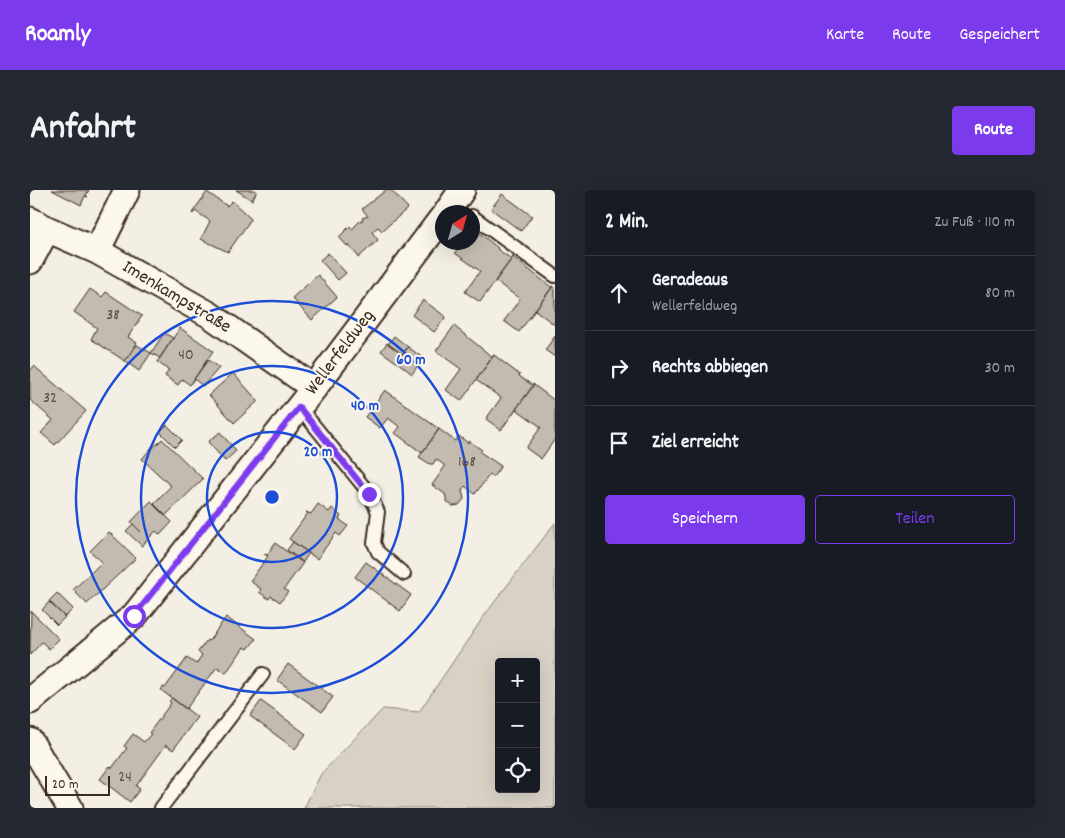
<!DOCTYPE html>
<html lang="de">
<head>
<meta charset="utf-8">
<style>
	:root { --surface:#171b24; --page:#242831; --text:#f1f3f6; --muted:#9ea1a6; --line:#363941; --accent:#7c3aed }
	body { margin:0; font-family:Dekko,sans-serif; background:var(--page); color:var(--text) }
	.controls { position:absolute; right:15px; bottom:15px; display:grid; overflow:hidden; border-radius:5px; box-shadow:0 5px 20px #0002 }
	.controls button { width:45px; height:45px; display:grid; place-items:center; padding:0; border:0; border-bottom:1px solid var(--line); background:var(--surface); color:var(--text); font:25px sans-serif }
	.compass { position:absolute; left:405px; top:15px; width:45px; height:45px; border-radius:50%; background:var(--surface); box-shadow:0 5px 20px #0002; rotate:37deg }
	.scale { position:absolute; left:15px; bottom:12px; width:65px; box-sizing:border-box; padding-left:5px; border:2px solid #3b2a1e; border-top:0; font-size:14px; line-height:18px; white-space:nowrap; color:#3b2a1e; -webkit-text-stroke:4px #fbf7ec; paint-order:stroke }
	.stop { position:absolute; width:15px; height:15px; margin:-11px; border:4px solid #7c3aed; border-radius:50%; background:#fff }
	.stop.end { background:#7c3aed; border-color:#fff; box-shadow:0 1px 5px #0008 }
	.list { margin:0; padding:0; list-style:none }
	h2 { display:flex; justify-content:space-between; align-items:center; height:65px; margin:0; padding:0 20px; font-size:21px }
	h2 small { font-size:16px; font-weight:400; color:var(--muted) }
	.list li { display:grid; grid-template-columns:32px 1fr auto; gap:15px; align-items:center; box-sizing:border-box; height:75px; padding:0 20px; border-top:1px solid var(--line) }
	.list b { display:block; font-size:19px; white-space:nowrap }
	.list p { margin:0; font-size:16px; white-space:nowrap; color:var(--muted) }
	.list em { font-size:16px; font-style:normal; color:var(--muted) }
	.actions { display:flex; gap:10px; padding:15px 20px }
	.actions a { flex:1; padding:11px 0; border:1px solid var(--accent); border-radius:5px; text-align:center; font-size:18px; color:var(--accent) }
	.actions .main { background:var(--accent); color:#fff }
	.icon { flex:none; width:28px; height:28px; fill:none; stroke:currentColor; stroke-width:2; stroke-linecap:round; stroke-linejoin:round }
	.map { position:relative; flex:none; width:525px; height:618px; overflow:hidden; border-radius:5px }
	header { display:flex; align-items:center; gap:30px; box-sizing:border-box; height:70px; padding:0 25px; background:var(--accent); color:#fff }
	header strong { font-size:24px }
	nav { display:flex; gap:28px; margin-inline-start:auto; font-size:18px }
	.intro { display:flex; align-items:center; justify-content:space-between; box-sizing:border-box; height:120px; padding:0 30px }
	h1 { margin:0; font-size:35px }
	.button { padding:12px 22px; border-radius:5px; background:var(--accent); color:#fff; font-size:18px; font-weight:700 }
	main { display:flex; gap:30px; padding:0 30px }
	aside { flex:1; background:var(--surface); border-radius:5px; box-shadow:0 5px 20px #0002 }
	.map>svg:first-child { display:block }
	.green { fill:#d8d1c6; stroke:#8a7e72; fill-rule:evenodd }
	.building { fill:#c3bbb0; stroke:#3b2a1e }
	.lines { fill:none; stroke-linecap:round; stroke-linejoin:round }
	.service-casing { stroke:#3b2a1e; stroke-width:16 }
	.minor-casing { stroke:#3b2a1e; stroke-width:29 }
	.service { stroke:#fbf7ec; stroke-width:12 }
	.minor { stroke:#fbf7ec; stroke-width:25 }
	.route { stroke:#7c3aed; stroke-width:6 }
	.ring { fill:none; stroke:#1d4ed8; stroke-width:2.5 }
	.labels { text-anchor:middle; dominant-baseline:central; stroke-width:4; stroke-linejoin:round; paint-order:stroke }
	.number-label { font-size:16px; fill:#5d4e42 }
	.street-label { font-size:19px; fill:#3b2a1e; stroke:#fbf7ec }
	.centre { fill:#1d4ed8; stroke:#fbf7ec; stroke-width:2.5 }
	.ring-label { font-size:15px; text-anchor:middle; font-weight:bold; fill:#1d4ed8; stroke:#fbf7ec; stroke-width:4; stroke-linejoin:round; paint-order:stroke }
</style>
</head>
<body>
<header>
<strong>Roamly</strong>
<nav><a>Karte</a><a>Route</a><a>Gespeichert</a></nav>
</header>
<div class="intro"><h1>Anfahrt</h1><a class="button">Route</a></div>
<main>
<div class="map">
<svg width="525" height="618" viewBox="0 0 525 618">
	<rect width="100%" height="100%" fill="#f3efe4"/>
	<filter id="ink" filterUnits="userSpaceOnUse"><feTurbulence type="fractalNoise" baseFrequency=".02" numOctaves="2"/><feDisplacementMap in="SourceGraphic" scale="10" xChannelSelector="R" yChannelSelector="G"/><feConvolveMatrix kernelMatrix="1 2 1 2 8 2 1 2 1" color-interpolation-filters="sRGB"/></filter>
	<g filter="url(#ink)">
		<path class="green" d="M525,333V618H274L291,584L353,519L389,522L454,426ZM469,472H506V599H469Z"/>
		<path class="building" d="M22,0H59L56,5L58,7L55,6L51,15Z
			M206,0H224L227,1L222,10Z
			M356,0H361L378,18L352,41L348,37L342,42L348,50L328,68V66L318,55L317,56L309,47L320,36L322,39L330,31L333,30L332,28L338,26L332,19Z
			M177,2L197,16L202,11L221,29L198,62L171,49L180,31L165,21L163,24L162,23Z
			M472,4L502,26L491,41L461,19Z
			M443,38L468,58L467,59L480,68L483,67L450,112L435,102L450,81L425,63L432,52H442Z
			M298,63L316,83L308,90L290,70Z
			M483,67L521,97L523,96L489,142L474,131L490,109L465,91Z
			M288,85L307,107L282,130L262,108Z
			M523,96L525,99V135L505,120Z
			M60,99L72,107L76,102L112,126L98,147L107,153L95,171L61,149L67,138L44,122Z
			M393,110L416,127L404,142L382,125Z
			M424,136L461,166L464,165L431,211L416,200L431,179L406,161Z
			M150,138L183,161L160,195L152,189L148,195L135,186L139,180L127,172Z
			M134,143L143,148L130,168L121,163Z
			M364,146L378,157L372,164L358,154Z
			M525,146V167L515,160Z
			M357,153L372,164L366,172L351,161Z
			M107,155L121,163L109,181L95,171Z
			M378,157L393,168L382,184L367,172Z
			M464,165L490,185L489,186L502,195L504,194L471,240L456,229L471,208L446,190Z
			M178,170L189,178L173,196L164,189Z
			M4,176L56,221L25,255L11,243L23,230L0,210V181Z
			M203,183L228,211L204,233L179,205Z
			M504,195L525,211V249L511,269L496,258L511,237L486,219Z
			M355,200L409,239L392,263L365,243L370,237L358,228L350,238L335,227Z
			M137,235L152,250L145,257L130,242Z
			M409,239L425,251L429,246L438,253L439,251L452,260L450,262L471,276L463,287L460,284L445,304L435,296L432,300L434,309L429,315L423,316L417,312L415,304L402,295L414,278V275L406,269L403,274H400L389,267Z
			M190,242L206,261L195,271L178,252Z
			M132,249L173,289L135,326L123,314L141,296L112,269L122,257L123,258Z
			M121,311L142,332L130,345L126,341L118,349L101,332Z
			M288,314L299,322L302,318L311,326L309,329L318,336L310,346L306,343L287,369L259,349L278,323L276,322L281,324Z
			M103,334L118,349L112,356L96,341Z
			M79,342L106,368L57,414L43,400L72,372L60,361Z
			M263,352L279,363L273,372L257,360Z
			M245,353L273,373L254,399L258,402L250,412L241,406L239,409L229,402L231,399L220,391L238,366L234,364L237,365Z
			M336,372L381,405L370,421L325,387Z
			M27,403L43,419L35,427L19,411Z
			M19,412L35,427L27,435L12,420Z
			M1,421L29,449L19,459L12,452L0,465Z
			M196,427L226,449L218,459L214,457L196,483L187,477L156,519L131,500L133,497L135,498L157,468L166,474L172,465L168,462L177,450L179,451Z
			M258,474L303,507L292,522L247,490Z
			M142,508L167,527L143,560L136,555L106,596L110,599L100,612L70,589L80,576L82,578L97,558L94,556L103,544L114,552L121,544L119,543L141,513L139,511Z
			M231,511L276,544L265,559L220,526Z"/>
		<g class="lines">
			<g class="service-casing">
				<path id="service" d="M442,26L525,86
					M269,217L339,303L348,322L344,353L348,362L374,384
					M131,618L233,484"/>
			</g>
			<g class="minor-casing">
				<path id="minor" d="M417,22L432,0
					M0,30L17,39L67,61L180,125L284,198
					M67,61L97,0
					M0,71L17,39
					M0,511L104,426L284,198L412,28
					M0,551L40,618"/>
			</g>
			<use href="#service" class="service"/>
			<use href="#minor" class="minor"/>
		</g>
	</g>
	<g class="lines" filter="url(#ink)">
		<path class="route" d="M104,426L269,217L339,304"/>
	</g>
	<g class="ring">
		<circle cx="242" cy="307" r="65"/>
		<circle cx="242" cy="307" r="131"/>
		<circle cx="242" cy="307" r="196"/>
	</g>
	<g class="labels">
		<g class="number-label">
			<text x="83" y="125">38</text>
			<text x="156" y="165">40</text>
			<text x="20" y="208">32</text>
			<text x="437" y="272">168</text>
			<text x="95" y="587">24</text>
		</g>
		<g class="street-label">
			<text transform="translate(146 108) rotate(31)">Imenkampstraße</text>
			<text transform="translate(311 163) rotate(-53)">Wellerfeldweg</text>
		</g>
	</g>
	<circle cx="242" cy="307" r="8" class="centre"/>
	<g class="ring-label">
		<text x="381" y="174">60 m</text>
		<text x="335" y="220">40 m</text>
		<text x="288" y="266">20 m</text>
	</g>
</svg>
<div class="controls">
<button>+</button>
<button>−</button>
<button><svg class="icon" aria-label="locate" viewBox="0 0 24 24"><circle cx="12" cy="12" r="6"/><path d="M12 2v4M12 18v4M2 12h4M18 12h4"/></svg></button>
</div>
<svg class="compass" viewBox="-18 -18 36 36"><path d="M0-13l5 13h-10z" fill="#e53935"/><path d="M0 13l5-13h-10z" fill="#9ea1a6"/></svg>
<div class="scale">20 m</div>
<div class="stop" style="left:104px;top:426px"></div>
<div class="stop end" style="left:339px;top:304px"></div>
</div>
<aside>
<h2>2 Min.<small>Zu Fuß · 110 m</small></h2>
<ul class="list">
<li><svg class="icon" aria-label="ahead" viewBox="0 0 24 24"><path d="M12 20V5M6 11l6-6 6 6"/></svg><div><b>Geradeaus</b><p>Wellerfeldweg</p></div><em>80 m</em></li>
<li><svg class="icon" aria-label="right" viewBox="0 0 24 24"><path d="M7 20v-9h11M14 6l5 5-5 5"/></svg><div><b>Rechts abbiegen</b></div><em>30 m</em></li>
<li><svg class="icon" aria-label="arrive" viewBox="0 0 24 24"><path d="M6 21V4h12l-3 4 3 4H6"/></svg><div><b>Ziel erreicht</b></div></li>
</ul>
<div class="actions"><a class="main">Speichern</a><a>Teilen</a></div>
</aside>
</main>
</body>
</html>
